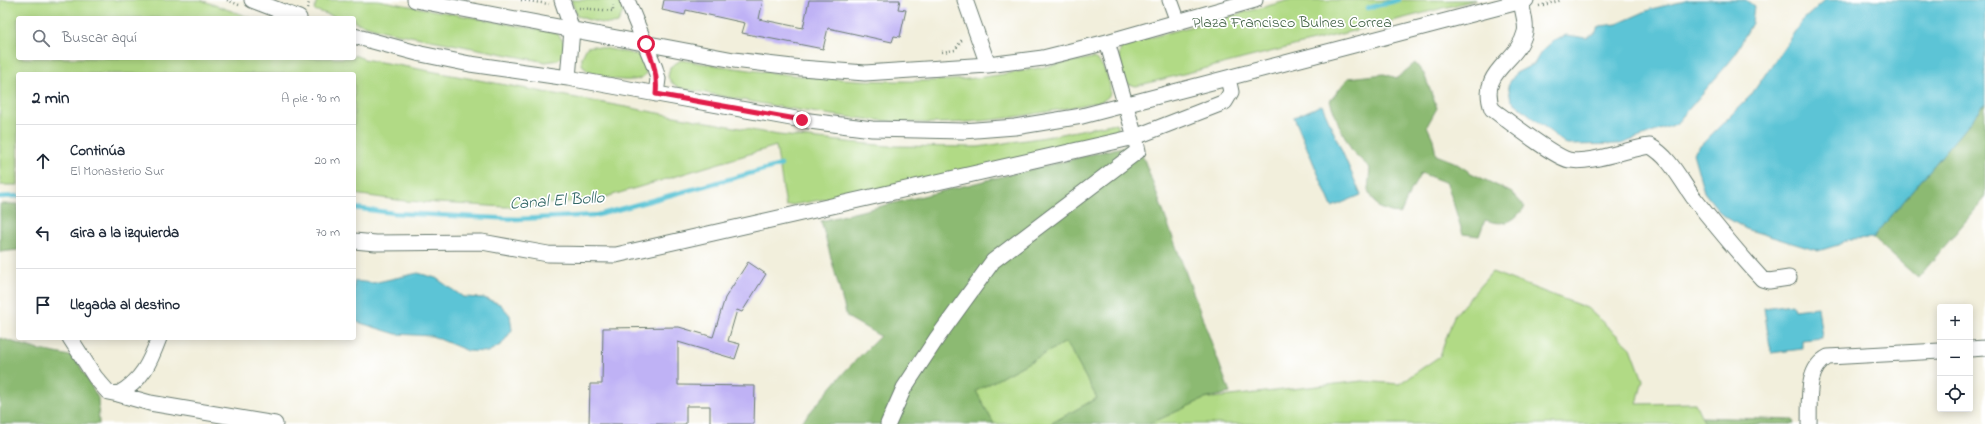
<!DOCTYPE html>
<html lang="es">
<head>
<meta charset="utf-8">
<style>
	:root { --surface:#fff; --page:#f2f2f3; --text:#1f2937; --muted:#747a83; --line:#e0e1e3 }
	body { margin:0; font-family:"Indie Flower",sans-serif; background:var(--page); color:var(--text) }
	.controls { position:absolute; right:12px; bottom:12px; display:grid; overflow:hidden; border-radius:4px; box-shadow:0 2px 10px #0003 }
	.controls button { width:36px; height:36px; display:grid; place-items:center; padding:0; border:0; border-bottom:1px solid var(--line); background:var(--surface); color:var(--text); font:20px sans-serif }
	.stop { position:absolute; width:12px; height:12px; margin:-9px; border:3px solid #e11d48; border-radius:50%; background:#fff }
	.stop.end { background:#e11d48; border-color:#fff; box-shadow:0 1px 4px #0008 }
	.list { margin:0; padding:0; list-style:none }
	h2 { display:flex; justify-content:space-between; align-items:center; height:52px; margin:0; padding:0 16px; font-size:17px }
	h2 small { font-size:13px; font-weight:400; color:var(--muted) }
	.list li { display:grid; grid-template-columns:26px 1fr auto; gap:12px; align-items:center; box-sizing:border-box; height:72px; padding:0 16px; border-top:1px solid var(--line) }
	.list b { display:block; font-size:15px; white-space:nowrap }
	.list p { margin:0; font-size:13px; white-space:nowrap; color:var(--muted) }
	.list em { font-size:13px; font-style:normal; color:var(--muted) }
	.icon { flex:none; width:22px; height:22px; fill:none; stroke:currentColor; stroke-width:2; stroke-linecap:round; stroke-linejoin:round }
	.map { position:relative; flex:none; width:1985px; height:424px; overflow:hidden }
	.search { position:absolute; background:var(--surface); box-shadow:0 2px 10px #0003; left:16px; top:16px; width:340px; height:44px; display:flex; align-items:center; gap:10px; box-sizing:border-box; padding:0 14px; border-radius:4px; color:var(--muted); font-size:15px }
	.panel { position:absolute; background:var(--surface); box-shadow:0 2px 10px #0003; left:16px; top:72px; width:340px; height:268px; border-radius:4px }
	.map>svg:first-child { display:block }
	.green { fill:#b1da85; stroke:#688c5c }
	.forest { fill:#8cba72; stroke:#567c53 }
	.water { fill:#5bc4d6; stroke:#3d8085 }
	.lines { fill:none; stroke-linecap:round; stroke-linejoin:round }
	.stream { stroke:#5bc4d6; stroke-width:4.5 }
	.building { fill:#bfb2f5 }
	.minor-casing { stroke:#697b6f; stroke-width:17 }
	.path { stroke:#697b6f; stroke-width:2.5; stroke-dasharray:1 3; stroke-linecap:butt }
	.minor { stroke:#fff; stroke-width:15 }
	.route { stroke:#e11d48; stroke-width:5 }
	.labels { text-anchor:middle; dominant-baseline:central; stroke-width:3.5; stroke-linejoin:round; paint-order:stroke }
	.park-label { font-size:16px; fill:#446448; stroke:#fff }
	.water-label { font-size:17px; font-style:italic; fill:#316665; stroke:#fff }
</style>
</head>
<body>
<div class="map">
<svg width="1985" height="424" viewBox="0 0 1985 424">
	<rect width="100%" height="100%" fill="#fff"/>
	<filter id="ink" filterUnits="userSpaceOnUse"><feTurbulence type="fractalNoise" baseFrequency=".025" numOctaves="2"/><feDisplacementMap in="SourceGraphic" scale="8" xChannelSelector="R" yChannelSelector="G"/><feConvolveMatrix kernelMatrix="1 2 1 2 8 2 1 2 1" color-interpolation-filters="sRGB"/></filter>
	<filter id="wash" filterUnits="userSpaceOnUse"><feTurbulence type="fractalNoise" baseFrequency=".012" numOctaves="4" result="noise"/><feDisplacementMap in="SourceGraphic" scale="16" xChannelSelector="R" yChannelSelector="G"/><feGaussianBlur stdDeviation="0.9" result="paint"/><feColorMatrix in="noise" values="0 0 0 0 0 0 0 0 0 0 0 0 0 0 0 0 0 1.4 0 .05"/><feComposite in="paint" operator="in"/></filter>
	<g filter="url(#wash)">
		<rect width="100%" height="100%" fill="#f2efdc"/>
		<path class="green" d="M0,0H201L251,18H18V58H354V55L364,59L778,135L888,146L978,147L1046,137L1116,123L1120,134L1052,159L786,206L776,146L596,200L506,207L405,201L354,194V74H18V185H0Z
			M317,0H377L557,33L564,42L565,51L558,60L546,62L384,31L354,22V18H340L314,10Z
			M571,0H620L623,12L618,23C606,26 589,20 577,16Z
			M1290,0H1475L1136,86L1125,83L1119,55L1122,45Z
			M594,46L639,55C667,91 606,80 591,73C587,71 584,68 582,64V57L587,47Z
			M1093,58C1103,61 1111,81 1110,92C1110,96 1106,99 1102,101C1045,113 987,124 928,123C844,121 763,104 680,88L672,83L668,77L670,67L681,60C775,75 871,86 967,79C1007,75 1052,65 1093,58Z
			M1492,272L1587,308L1631,348L1643,380L1637,404L1695,403L1705,424H1149L1204,399L1362,381L1399,384L1440,356L1454,316Z
			M1066,342L1097,398L1050,424H994L976,391Z"/>
		<path class="forest" d="M1415,63L1424,74L1437,108L1427,126L1433,139L1436,155L1454,162L1471,173L1512,193L1525,207C1512,223 1505,226 1485,220L1479,236L1463,234L1447,183L1421,173L1409,194L1400,215L1379,208L1368,191L1370,168L1352,151L1339,125L1330,101L1348,78L1384,74L1397,78Z
			M1985,104V198L1918,278L1873,238Z
			M1138,143L1230,393L1204,399L1149,424H1050L1097,398L1066,342L976,391L994,424H800L846,370L880,336L847,317L821,221Z
			M0,204H18V250L0,252Z
			M0,338L36,349L75,357L98,398L99,424H0Z
			M1702,417L1793,420L1794,424H1705Z"/>
		<path class="water" d="M1689,0H1746L1754,6L1752,23L1732,59L1676,124L1621,144L1567,145L1511,100L1508,85L1516,73L1534,64L1541,52L1552,42L1566,35L1587,38L1595,33L1600,26L1617,24L1651,9Z
			M1825,0H1985V104L1873,238L1849,239L1838,245L1818,251L1746,229L1722,215L1704,192L1693,153L1751,95L1802,21Z
			M1322,105L1361,195L1332,207L1294,117Z
			M418,273L436,278L463,297L484,298L500,304L510,315L512,330L502,344L488,352L468,351L432,336L396,334L354,321V281L373,283Z
			M1792,304L1794,310L1818,307L1822,338L1802,340V349L1771,353L1764,308Z"/>
		<g class="lines">
			<path class="stream" d="M1368,8L1399,0
				M0,197L18,196
				M354,208L394,213L517,219L598,215L781,165"/>
		</g>
		<g id="blocks">
			<path class="building" d="M664,0H763L759,19L803,28L809,0H900L898,9L906,10L900,37L894,36L892,42L828,28L823,49L742,33L745,23L686,10L685,15L662,10Z
				M748,262L766,274L742,312L737,310L728,341L740,344L735,359L678,342V385L755,386L754,424H710V406H686V424H589L590,384H602L603,328L679,327L713,337L725,298Z"/>
		</g>
	</g>
	<g filter="url(#ink)">
		<use href="#blocks" fill-opacity="0" stroke="#697b6f" stroke-width="1"/>
		<g class="lines">
			<g class="minor-casing">
				<path id="minor" d="M252,0L299,18
					M415,0L734,60L801,68L865,73L988,65L1043,58L1107,42L1255,0
					M562,0L572,30L568,78
					M627,0L655,68L658,79L656,94
					M965,0L988,65
					M1170,0L1178,22
					M1521,1C1522,10 1527,24 1525,32C1518,63 1478,70 1492,109C1507,120 1554,157 1569,160C1591,164 1626,149 1650,146C1670,157 1680,179 1693,197C1715,225 1738,253 1762,279L1769,281L1789,278
					M354,36L421,54L470,64L568,78L802,120L872,129L963,131L1015,127L1082,116L1526,0
					M354,241L376,243L482,242L548,254L616,255L1135,137L1107,42
					M70,338L95,377L108,392L118,394C142,381 150,362 159,338
					M1970,349L1985,348
					M118,394L150,403L275,424
					M888,424L904,388L937,338L993,261L1138,151L1135,137L1225,102L1231,92L1228,78
					M1809,424C1810,401 1805,369 1828,357L1940,351"/>
			</g>
			<path class="path" d="M227,0L239,5
				M521,0L549,4
				M1539,6L1562,0
				M307,8L310,0
				M579,8L613,11V5
				M942,52L955,50L963,38"/>
			<use href="#minor" class="minor"/>
		</g>
	</g>
	<g class="lines" filter="url(#ink)">
		<path class="route" d="M646,44C653,61 658,75 656,94L802,120"/>
	</g>
	<g class="labels">
		<g class="park-label">
			<text x="1292" y="23">Plaza Francisco Bulnes Correa</text>
		</g>
		<g class="water-label">
			<text transform="translate(557 201) rotate(-4)">Canal El Bollo</text>
		</g>
	</g>
</svg>
<div class="controls">
<button>+</button>
<button>−</button>
<button><svg class="icon" aria-label="locate" viewBox="0 0 24 24"><circle cx="12" cy="12" r="6"/><path d="M12 2v4M12 18v4M2 12h4M18 12h4"/></svg></button>
</div>
<div class="stop" style="left:646px;top:44px"></div>
<div class="stop end" style="left:802px;top:120px"></div>
<div class="search"><svg class="icon" aria-label="search" viewBox="0 0 24 24"><circle cx="10" cy="10" r="6"/><path d="M15 15l6 6"/></svg>Buscar aquí</div>
<section class="panel">
<h2>2 min<small>A pie · 90 m</small></h2>
<ul class="list">
<li><svg class="icon" aria-label="ahead" viewBox="0 0 24 24"><path d="M12 20V5M6 11l6-6 6 6"/></svg><div><b>Continúa</b><p>El Monasterio Sur</p></div><em>20 m</em></li>
<li><svg class="icon" aria-label="left" viewBox="0 0 24 24"><path d="M17 20v-9H6M10 6l-5 5 5 5"/></svg><div><b>Gira a la izquierda</b></div><em>70 m</em></li>
<li><svg class="icon" aria-label="arrive" viewBox="0 0 24 24"><path d="M6 21V4h12l-3 4 3 4H6"/></svg><div><b>Llegada al destino</b></div></li>
</ul>
</section>
</div>
</body>
</html>
